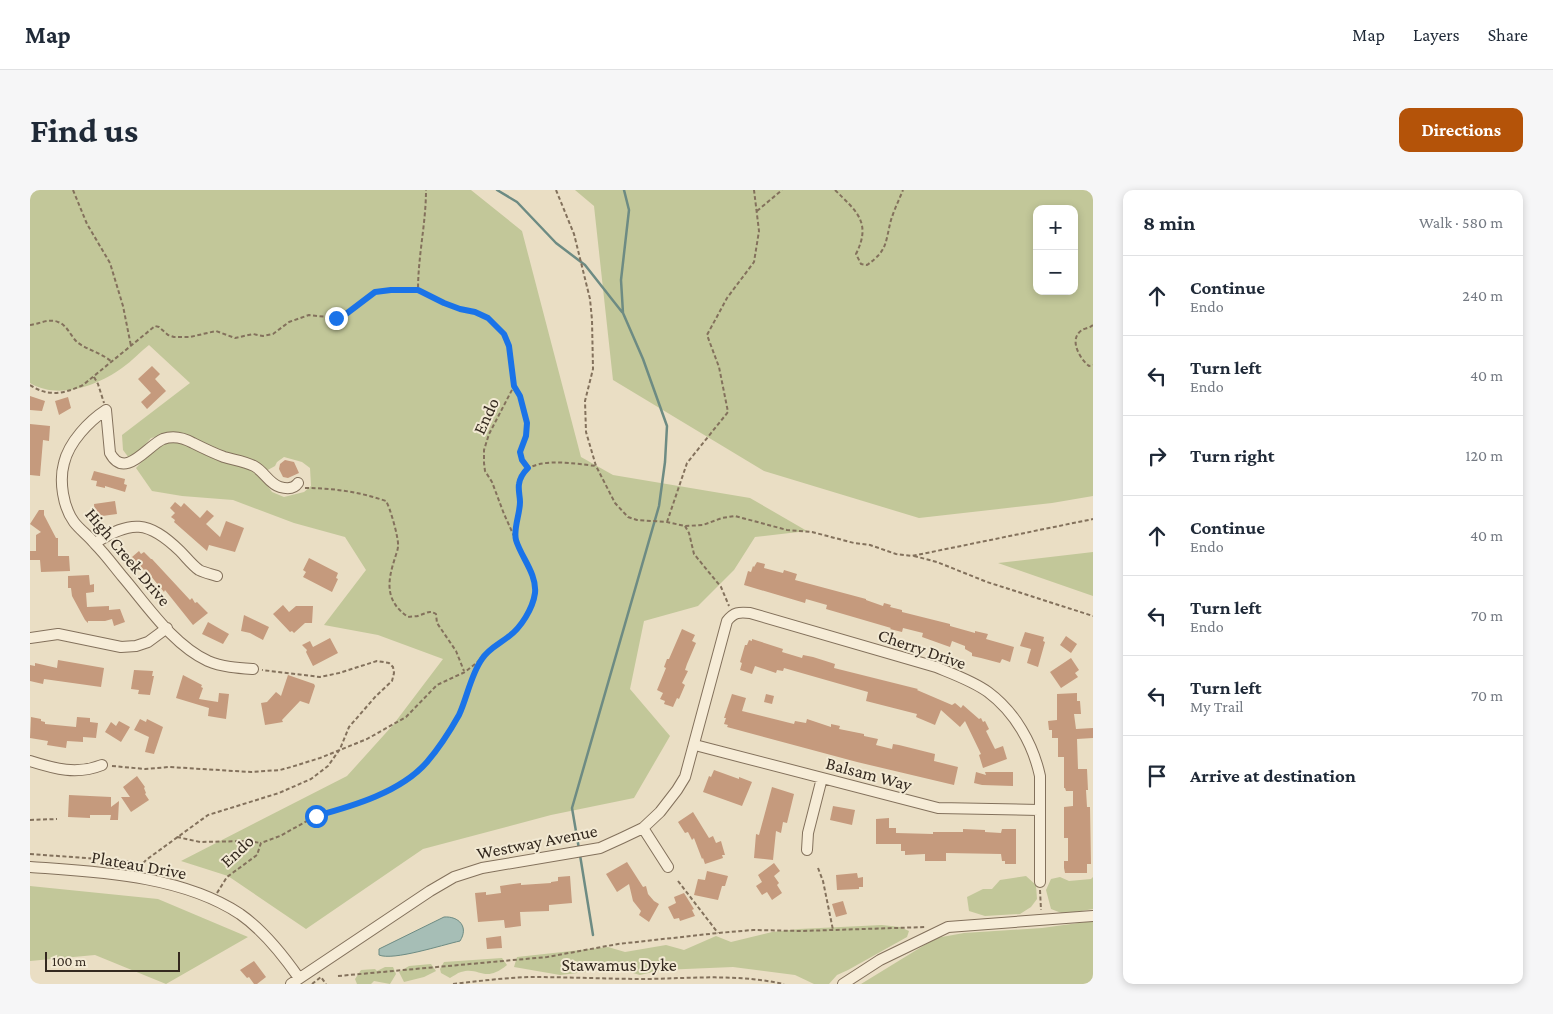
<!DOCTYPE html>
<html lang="en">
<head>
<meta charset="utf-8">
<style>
	:root { --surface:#fff; --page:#f6f6f7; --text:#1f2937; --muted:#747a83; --line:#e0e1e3; --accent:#b45309 }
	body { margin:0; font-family:"Crimson Pro",serif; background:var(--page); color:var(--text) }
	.controls { position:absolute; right:15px; top:15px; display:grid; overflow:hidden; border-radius:10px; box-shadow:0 2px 8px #0003 }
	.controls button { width:45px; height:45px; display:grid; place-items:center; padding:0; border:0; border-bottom:1px solid var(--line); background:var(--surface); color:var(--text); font:25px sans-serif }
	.scale { position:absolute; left:15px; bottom:12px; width:135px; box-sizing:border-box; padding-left:5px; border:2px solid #34291f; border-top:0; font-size:14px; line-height:18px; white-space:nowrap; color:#34291f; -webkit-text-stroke:4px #f2e9d3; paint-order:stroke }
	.stop { position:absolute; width:15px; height:15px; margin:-11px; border:4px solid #1a73e8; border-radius:50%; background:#fff }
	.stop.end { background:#1a73e8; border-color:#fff; box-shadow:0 1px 5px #0008 }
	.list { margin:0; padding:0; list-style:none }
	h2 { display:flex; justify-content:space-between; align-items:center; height:65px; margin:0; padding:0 20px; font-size:21px }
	h2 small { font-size:16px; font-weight:400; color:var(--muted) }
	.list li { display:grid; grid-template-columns:32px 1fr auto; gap:15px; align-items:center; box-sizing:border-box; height:80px; padding:0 20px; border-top:1px solid var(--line) }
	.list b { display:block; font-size:19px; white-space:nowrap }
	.list p { margin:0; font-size:16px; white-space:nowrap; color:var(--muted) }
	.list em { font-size:16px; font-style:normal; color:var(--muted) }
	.icon { flex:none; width:28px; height:28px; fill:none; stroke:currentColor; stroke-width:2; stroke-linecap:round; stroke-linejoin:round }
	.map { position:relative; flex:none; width:1063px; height:794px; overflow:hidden; border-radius:10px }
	header { display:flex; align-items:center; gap:30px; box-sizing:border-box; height:70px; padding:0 25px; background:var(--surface); border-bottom:1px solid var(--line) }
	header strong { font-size:24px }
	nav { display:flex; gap:28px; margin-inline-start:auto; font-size:18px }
	.intro { display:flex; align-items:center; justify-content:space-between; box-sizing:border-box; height:120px; padding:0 30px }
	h1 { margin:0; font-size:35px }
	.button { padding:12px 22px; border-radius:10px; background:var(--accent); color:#fff; font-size:18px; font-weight:700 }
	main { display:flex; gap:30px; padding:0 30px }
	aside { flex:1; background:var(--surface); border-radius:10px; box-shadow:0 2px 8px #0003 }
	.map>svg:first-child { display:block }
	.green { fill:#c2c799; fill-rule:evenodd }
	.water { fill:#a6beb6; stroke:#6d8b83 }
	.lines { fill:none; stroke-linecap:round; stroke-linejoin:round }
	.stream { stroke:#6d8b83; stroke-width:2.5 }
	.building { fill:#c59a7d }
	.minor-casing { stroke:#83715c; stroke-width:12 }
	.path { stroke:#83715c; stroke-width:2; stroke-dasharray:4 2.5; stroke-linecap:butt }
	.minor { stroke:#f6ecd7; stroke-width:10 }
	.route { stroke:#1a73e8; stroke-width:6 }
	.labels { text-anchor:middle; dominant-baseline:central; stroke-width:4; stroke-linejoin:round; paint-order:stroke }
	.street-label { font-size:18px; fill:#34291f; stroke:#f2e9d3 }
</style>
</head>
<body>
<header>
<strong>Map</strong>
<nav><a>Map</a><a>Layers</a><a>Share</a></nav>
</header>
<div class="intro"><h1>Find us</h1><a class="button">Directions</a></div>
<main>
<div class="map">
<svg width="1063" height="794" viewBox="0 0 1063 794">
	<rect width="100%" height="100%" fill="#eadec4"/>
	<path class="green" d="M0,0H441L492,41L551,267L583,285L720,308L777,341L725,347L704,380L668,416L614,431L600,499L640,546L604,608L521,625L393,659L276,739L198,686L151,671L317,586L363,535L413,469L348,445L294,435L336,380L315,347L264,333L203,310L152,306L122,301L106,278L124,259L137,251H150L228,283L242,302L254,307L274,302L281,296L280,278L272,272L254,267L247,272L245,276L236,281L196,264L159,246L147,242L121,248L109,261L99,268L93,260L92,245L160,193L119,155C110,162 102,171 92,178C67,196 28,210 0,193Z
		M545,0H1063V306L1022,313L889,328L734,281L583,190L564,16ZM1007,19H1044V101H1007Z
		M1063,362V406L968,373Z
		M996,686L1006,695L1007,709L1001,717L990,724L955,726L939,721L937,707L953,699H962L970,690Z
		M1030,687L1039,691L1061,689L1063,687V719L1034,724L1021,719L1016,700L1021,689Z
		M0,696L128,709L218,747L136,794L65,765L0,771Z
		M1063,731V794H831L906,748L934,743L1012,738Z
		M852,735L870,737L879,741L877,747L818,780L807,785L799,794H784L765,785L703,777L632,780L610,785L574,775L557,782L530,785L484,777L487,767L578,757L595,762L636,755L654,760L686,746L701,752L742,742L769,739Z
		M472,768L477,775C454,794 450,776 431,782C427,783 424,786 420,788L411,783L410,779L414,772Z
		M401,774L406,781L394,787L374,792L369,782L379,776Z
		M355,777H363L366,784L360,794L344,791L341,794H327L325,789L331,780L345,779L347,781Z"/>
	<path class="water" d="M414,727C429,726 439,737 430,751C412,755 363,771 349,765V759Z"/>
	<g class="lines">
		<path class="stream" d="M467,0L487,12L526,53L555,75L592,122
			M549,659L542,618L629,316L635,272L637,236L613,169L593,123L591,90L599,20L594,0
			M550,665L563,745"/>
	</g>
	<path class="building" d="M122,176L130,184L125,189L136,201L117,219L111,212L121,203L108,189Z
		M0,206L15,211L12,221L0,220Z
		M38,207L41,218L29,225L25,211Z
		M0,234L20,236L19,251L13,250L10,286L0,285Z
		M255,270L264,272L269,283L258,288L253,287L249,279L250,274Z
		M64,281L95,289L94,294L97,295L95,302L75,296V298L66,296L67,291L61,290Z
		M85,311L87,324L65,327L64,314Z
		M145,312L151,317L154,313L170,328L177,320L184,326L176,334L190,347L196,331L214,338L205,362L179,355L177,361L144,332L145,330L141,327L145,323L140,318Z
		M9,320H14V325L26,348H28V366H39L40,381L11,382L10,370H0V361H6V345L11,342L0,334Z
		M109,361L111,364L114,362L121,369H122L160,410L162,408L165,413L167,412L178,423L163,435L135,400L134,402L115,379L114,380L102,367Z
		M279,368L308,383L306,388L308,389L302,402L273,387L276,382L273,380Z
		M727,372L735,374L734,378L753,383L754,380L767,384L765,390L836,409V410L853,416L854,413L861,415L860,417L872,420V422L920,434V436L945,443V441L958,444L956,449L984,457L980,472L972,469L970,473L951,468L942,466V463L935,459V456L922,451L920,457L892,447L893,443L873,438L872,442L860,439L861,438L796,419L797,415L776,409L775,413L714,395L718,381L721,382L723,376L724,377Z
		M59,385L60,395L64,394V402L56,403L57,417L79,416V420L90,419L95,432L84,436L82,429L75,431H58V433L55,430L42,406L41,398H38V386Z
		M253,415L259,422L266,416H283L282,433H275L264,443L262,441L260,442L243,424Z
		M214,425L239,437L233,450L220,443L211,441Z
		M178,432L199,444L193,454L172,444Z
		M652,439L665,445L662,451L666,453L657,474L655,480L658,481L652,493L655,495L649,509L647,508L643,517L634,514L635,511L630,509L633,503L627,500L636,478L634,477L637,469H639Z
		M995,442L1014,447L1013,451L1015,452L1008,477L997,473L1001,459L990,456Z
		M1036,446L1047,454L1041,463L1030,455Z
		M300,448L308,463L283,476L276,462L277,460L272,455L280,451L283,457Z
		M722,449L753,459L752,462L772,468L773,465L783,467L805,474L804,478L888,499L887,500L922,515L925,513L931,518L933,515L949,529L951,528L953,532L955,531L959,539L956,541L965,559L973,556L977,569L953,578L949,565L951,564L935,531L930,537L911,520L905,535L886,527L887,524L836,511L838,502L754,478L753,481L747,480L746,483L725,476L722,484L710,480L712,473L710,472L715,455H717L719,450L722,451Z
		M1041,468L1049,480L1045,483L1048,487L1031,498L1020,482Z
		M28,470L74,478L71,497L14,489L13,494L0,491V475L5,476V473L27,478Z
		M104,480L123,481L122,486H124L120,505L108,504L109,500L101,499Z
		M153,485L172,495L171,497L173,498L169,509L188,512L189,503L199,504L196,529L178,526L179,518L146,508Z
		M258,485L284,494L285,496L279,514L270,511L252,530L253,532L235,535L231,513L237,512L246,502L251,506Z
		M1047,503V511H1050L1051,524H1044L1046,539L1063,538V548L1047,549L1048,579H1057L1058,600H1056L1057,617H1060L1061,674H1057V683H1035L1034,678V671H1038V648H1034V617L1043,616V601H1036L1035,598H1034V567H1028V548H1022V540H1019L1018,531L1027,530V504Z
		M702,504L716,508L712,521L764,534L765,531L776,533L777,529L801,537V534L810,536L809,539L834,544V546L848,549L846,555L862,559L863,554L869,555L905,564L904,571L928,577L924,595L827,572L697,537L698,535L694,534L696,528H694Z
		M736,504L744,506L742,514L734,512Z
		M1,527L11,529V531L15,532V534L46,537L47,527L60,528V532L68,533L66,548L53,547V552L37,551L36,558L17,555L18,551L0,548Z
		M110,529L116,532L117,529L133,537L124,564L115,562L119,547L104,540Z
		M89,531L100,537L91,552L75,542L81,532L86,536Z
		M684,580L709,589V587L722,592L712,616L673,602L679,586L681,587Z
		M946,582L956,585L955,582H983V596L952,595L944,593Z
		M107,586L115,597L114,598L116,603L115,604L119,610L101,622L91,607H100L93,597Z
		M742,597L764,604L757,633L753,632L751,643L746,641L743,670L724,668L726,644L729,645Z
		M39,605L81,607V617L89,611L88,630H80L81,625H60V628L38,627Z
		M803,616L825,620L822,635L800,630Z
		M663,622L679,648L683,646L686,653L691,651L695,665H692L693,668L675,674L673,668L672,669L664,648L662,650L658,642L655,643L648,632Z
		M859,628V638H866V643L903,644V642H933V639L955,640V642L971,643L972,639H986V674H975V671H972L971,664L916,663V671H895V664L875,665V661H871V654H846V629Z
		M597,672L613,697L616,696L618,704L624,711L629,714L619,732L609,725L611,721L603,711L599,694L587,702L576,684Z
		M744,673L750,681L744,686L749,693L747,695L752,703L742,710L737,702L732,705L726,696L732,692L728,685Z
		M677,681L698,686L695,696H692L688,710L664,705L668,689L675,690Z
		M827,683L828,688L833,687V697H829V699L807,700L806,685Z
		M540,686L542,713L519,715V721L490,722L491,736L475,738L474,730L448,732L445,703L456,702V705L471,703L470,696L491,693V695L521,693V692L528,691V687Z
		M654,703L664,719L662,720L665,726L650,731L649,728L644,729L638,717L646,713L644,707Z
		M813,711L817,724L806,727L802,714Z
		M471,746L472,758L457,759L456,748Z
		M224,771L236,787L227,794H224L219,787L217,788L210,780Z"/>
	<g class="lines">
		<g class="minor-casing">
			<path id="minor" d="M76,220C59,231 39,252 34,273C29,291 33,317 44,332C50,340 59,346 65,354C75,364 83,375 92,386C117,415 142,454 178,471C192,477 208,478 223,479
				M76,220L80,263C95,291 118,255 133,249C144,245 154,248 163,253C173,258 183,263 194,267C204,270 214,271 224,276C234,281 239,294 250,297C257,299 264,299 268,293
				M65,353C101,330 118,330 150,361C156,367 162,375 169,380C175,383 181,384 187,386
				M0,448L28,444L91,457L106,456L118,452L137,438
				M665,555L908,618L1009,620
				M0,571C25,579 47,585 72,575
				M613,638L638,677
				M777,660L778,643L792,588
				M0,677C68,682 151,685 210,724C233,740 253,765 269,788
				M261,794L400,701L424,687L452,678L570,658L592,648L613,638L630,622L647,600L655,587L697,431C704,422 709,422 720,423L906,477C923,484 943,491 958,502C985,522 1003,554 1010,586V692
				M813,794L850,770L918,737L1063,726"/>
		</g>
		<path class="path" d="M43,0L57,34L80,73L93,116L101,156
			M526,0L544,44L560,109L562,130L563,179L555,211L556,242L566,276L585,313L598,327L607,330L637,332L655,336L673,335L692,328L705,326L757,340L782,342L824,353L840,355L866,364L882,366L1063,329
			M805,0C826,21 842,32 826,64L831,74L837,75C858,60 855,53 861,30C864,20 869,10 873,0
			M727,21L752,0
			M0,135C9,134 19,128 28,132C37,135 40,145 47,152C57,160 72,163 82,172
			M1063,135C1060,138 1055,138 1052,140C1038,149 1050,169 1059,176L1063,175
			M64,187L68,194L74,213
			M0,195C18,207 34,204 53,195L125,136L129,137L138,145L144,147H160L186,141L205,148L223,144L233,146L243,144L259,132L279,125L306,128L317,124L345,102L361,100H387
			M484,197C493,209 500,230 496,246C492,262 484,260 498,278
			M275,298C303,298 330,302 356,311C360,317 369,349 368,356C368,360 366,364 365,368C357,392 355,411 378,427C382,426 387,427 390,425C397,423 399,420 406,424L407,433L426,461L434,481
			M637,332L657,273L698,222L689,177L677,145L697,108L724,72L729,41L724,0
			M655,336L659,343L664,364L691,397L699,416
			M485,348C487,337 489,325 490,314C490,307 488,301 489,294C492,263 545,274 566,276
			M884,366L907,372L957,392L1063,426
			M82,576L115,579L139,577L221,582L250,580L261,577L290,568L337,549L376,527L407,495L435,482L450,470
			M0,630L27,629
			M147,647L170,652L217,651L231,653
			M0,664L97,671L109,678
			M109,678L116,670L178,625L249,603L281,589L298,576L310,559L319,537L346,506L362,491L364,483L363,477L359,473L347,471L309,483L290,487L232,480
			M788,678L793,691L803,740
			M648,691L688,743
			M1010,700L1011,720
			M187,703L197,687L227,665L231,653L250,646L286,626L321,617L360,599L381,586L396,573L429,525L451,469L461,458L480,446L493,430L502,413L505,401L503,388L474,324L462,292L455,281L454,273V260L459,244L484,196L479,156L474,144L458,128L445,122L430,119L414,113L388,100C388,66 396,33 396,0
			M308,786L517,767L588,754L688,743L723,740L772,741L896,737
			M282,794L291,787L296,794
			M423,794C449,791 474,788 499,787C539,787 578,789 617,789C665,788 706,784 754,794"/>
		<use href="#minor" class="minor"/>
	</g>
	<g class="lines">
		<path class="route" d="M286,626C323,616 371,602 397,572C409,558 420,541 429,525C437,508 441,484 452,469C458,459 469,454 478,447C491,438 503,418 505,403C507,384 491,367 486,350C483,339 490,324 490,312C490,306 488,300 489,294C490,287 494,282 498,278L492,270L490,262L496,246L497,233L490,206L484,196L479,156L474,144L458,128L445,122L430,119L414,113L388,100H361L345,102L316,124L306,128"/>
	</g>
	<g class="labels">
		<g class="street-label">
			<text transform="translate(456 226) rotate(-65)">Endo</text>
			<text transform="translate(98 367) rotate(50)">High Creek Drive</text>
			<text transform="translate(892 459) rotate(19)">Cherry Drive</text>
			<text transform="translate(839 584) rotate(15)">Balsam Way</text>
			<text transform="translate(507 652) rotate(-11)">Westway Avenue</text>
			<text transform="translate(207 661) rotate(-43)">Endo</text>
			<text transform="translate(109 675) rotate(10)">Plateau Drive</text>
			<text x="589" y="775">Stawamus Dyke</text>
		</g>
	</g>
</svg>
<div class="controls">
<button>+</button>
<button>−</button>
</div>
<div class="scale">100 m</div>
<div class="stop" style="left:286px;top:626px"></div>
<div class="stop end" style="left:306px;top:128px"></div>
</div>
<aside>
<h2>8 min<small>Walk · 580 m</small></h2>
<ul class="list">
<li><svg class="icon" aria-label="ahead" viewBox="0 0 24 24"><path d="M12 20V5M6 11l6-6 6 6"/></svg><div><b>Continue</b><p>Endo</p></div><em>240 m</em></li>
<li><svg class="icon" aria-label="left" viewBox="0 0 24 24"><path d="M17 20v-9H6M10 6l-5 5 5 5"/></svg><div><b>Turn left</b><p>Endo</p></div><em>40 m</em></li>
<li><svg class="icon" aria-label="right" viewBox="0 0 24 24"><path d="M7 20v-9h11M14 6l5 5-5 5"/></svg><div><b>Turn right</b></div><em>120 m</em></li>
<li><svg class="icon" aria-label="ahead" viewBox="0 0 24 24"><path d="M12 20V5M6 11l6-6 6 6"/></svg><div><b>Continue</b><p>Endo</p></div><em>40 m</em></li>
<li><svg class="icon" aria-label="left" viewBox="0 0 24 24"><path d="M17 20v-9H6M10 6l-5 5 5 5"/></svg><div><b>Turn left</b><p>Endo</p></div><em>70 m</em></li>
<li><svg class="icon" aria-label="left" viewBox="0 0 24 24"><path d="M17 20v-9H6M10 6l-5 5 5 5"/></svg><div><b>Turn left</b><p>My Trail</p></div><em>70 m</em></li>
<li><svg class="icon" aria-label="arrive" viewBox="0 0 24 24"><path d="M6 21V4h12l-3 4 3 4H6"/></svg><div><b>Arrive at destination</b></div></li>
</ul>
</aside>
</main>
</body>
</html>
